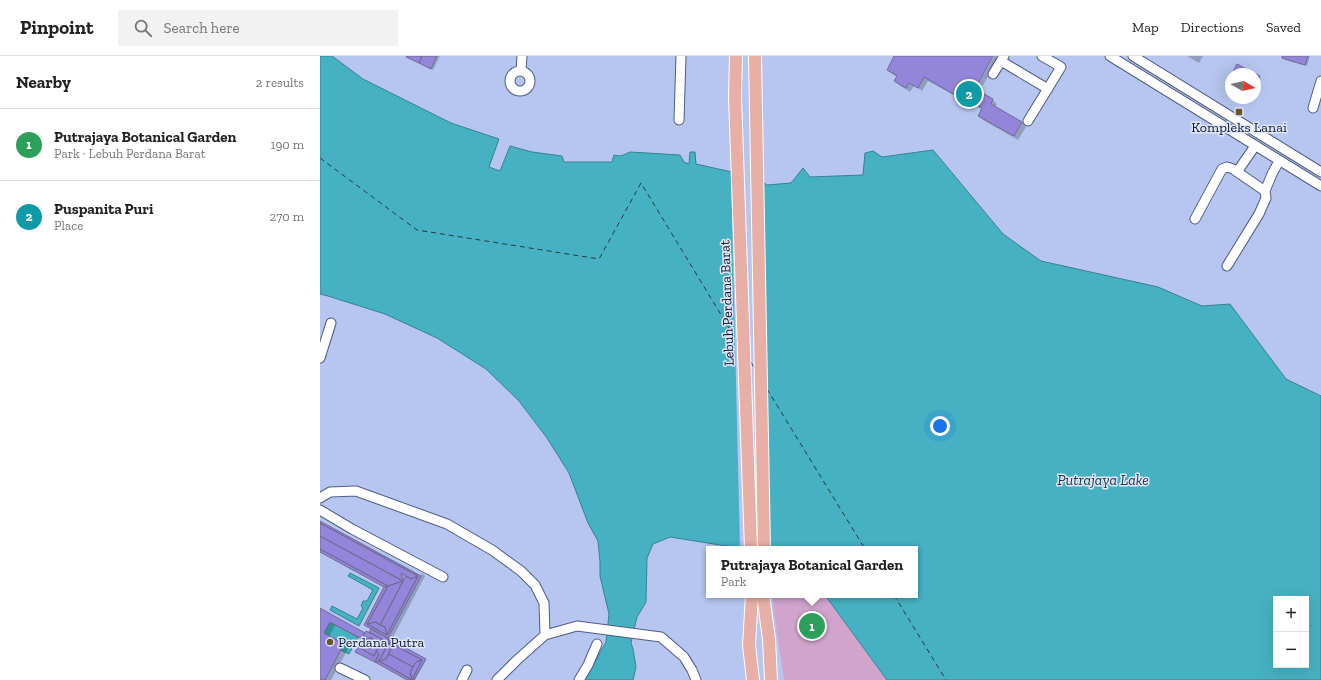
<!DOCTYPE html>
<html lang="en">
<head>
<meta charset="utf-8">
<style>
	:root { --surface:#fff; --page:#f2f2f2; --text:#222; --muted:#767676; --line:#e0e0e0; --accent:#1a73e8 }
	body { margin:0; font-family:"Zilla Slab",serif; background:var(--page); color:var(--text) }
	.controls { position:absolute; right:12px; bottom:12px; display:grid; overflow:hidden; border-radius:0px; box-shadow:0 4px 16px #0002 }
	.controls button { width:36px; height:36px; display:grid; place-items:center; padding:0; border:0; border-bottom:1px solid var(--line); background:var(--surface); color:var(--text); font:20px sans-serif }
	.compass { position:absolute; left:905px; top:12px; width:36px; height:36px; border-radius:50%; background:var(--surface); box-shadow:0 4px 16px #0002; rotate:99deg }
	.you { position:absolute; left:620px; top:370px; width:14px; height:14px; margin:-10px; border:3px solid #fff; border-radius:50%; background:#1a73e8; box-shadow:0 0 0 6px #1a73e833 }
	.badge { display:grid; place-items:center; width:26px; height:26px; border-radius:50%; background:var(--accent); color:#fff; font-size:13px; font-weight:700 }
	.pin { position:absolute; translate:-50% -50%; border:2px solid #fff; box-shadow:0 1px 4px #0006 }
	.popup { position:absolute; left:386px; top:490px; width:212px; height:52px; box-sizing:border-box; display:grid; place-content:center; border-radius:0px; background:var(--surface); filter:drop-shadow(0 1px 3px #0005); font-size:13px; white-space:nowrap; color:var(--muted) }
	.popup b { font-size:15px; color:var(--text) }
	.popup::after { content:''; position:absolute; left:50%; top:100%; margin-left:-8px; border:8px solid transparent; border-top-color:var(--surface) }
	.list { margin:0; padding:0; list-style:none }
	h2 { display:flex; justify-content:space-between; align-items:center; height:52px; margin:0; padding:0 16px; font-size:17px }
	h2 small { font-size:13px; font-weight:400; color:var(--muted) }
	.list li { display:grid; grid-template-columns:26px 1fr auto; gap:12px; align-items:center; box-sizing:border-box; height:72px; padding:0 16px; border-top:1px solid var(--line) }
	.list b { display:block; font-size:15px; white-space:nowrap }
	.list p { margin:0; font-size:13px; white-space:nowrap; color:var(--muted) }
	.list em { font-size:13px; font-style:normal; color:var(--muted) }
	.icon { flex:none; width:22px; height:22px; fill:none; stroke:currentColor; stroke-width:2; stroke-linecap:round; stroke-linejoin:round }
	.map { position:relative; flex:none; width:1001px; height:624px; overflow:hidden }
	header { display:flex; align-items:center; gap:24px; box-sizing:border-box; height:56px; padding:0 20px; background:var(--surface); border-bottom:1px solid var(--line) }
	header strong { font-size:19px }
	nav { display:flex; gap:22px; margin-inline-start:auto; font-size:14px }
	.search { width:280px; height:36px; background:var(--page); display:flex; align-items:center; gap:10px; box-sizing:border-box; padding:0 14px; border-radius:0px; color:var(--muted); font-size:15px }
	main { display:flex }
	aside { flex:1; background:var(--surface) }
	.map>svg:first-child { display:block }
	.green { fill:#d1a4cd }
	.water { fill:#46b1c2; stroke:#368293; fill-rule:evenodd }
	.pier { fill:#b7c6f0 }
	.shadow { fill:#0003 }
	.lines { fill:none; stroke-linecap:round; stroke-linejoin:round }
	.ferry { stroke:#223a3e; stroke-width:1; stroke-dasharray:5 4; stroke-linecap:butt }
	.building { fill:#9386da; stroke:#706b93; fill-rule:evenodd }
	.minor-casing { stroke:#505c81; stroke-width:11 }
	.major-casing { stroke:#fff; stroke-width:14 }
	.minor { stroke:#fff; stroke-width:9 }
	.major { stroke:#e7afa6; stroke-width:12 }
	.poi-dot { fill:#695725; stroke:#dfe7fd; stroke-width:1.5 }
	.labels { text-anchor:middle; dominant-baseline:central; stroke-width:3; stroke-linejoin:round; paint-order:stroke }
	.poi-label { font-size:14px; fill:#111625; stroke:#dfe7fd }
	.street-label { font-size:14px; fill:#111625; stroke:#dfe7fd }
	.water-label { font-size:15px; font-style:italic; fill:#223a3e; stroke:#dfe7fd }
</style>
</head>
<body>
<header>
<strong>Pinpoint</strong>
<div class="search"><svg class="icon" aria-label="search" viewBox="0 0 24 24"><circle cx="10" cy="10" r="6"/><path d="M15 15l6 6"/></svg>Search here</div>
<nav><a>Map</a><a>Directions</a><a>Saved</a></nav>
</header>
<main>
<aside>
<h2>Nearby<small>2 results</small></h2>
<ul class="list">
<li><span class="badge" style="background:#2e9e5b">1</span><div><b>Putrajaya Botanical Garden</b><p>Park · Lebuh Perdana Barat</p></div><em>190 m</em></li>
<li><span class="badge" style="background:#0f9aa8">2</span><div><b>Puspanita Puri</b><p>Place</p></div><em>270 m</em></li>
</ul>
</aside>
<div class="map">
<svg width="1001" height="624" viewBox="0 0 1001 624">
	<rect width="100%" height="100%" fill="#b7c6f0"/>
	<path class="green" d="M453,539H505L567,624H464L453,551Z"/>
	<path class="water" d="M0,0H12L43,23L131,67L179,83L169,111L180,115L190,90L212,96L242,100L244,106H292L294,99L301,100L310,96L360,99L364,106L369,108L370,96H375L376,108L412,116H428L447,129L471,127L483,112L490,121L543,119L545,97L553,95L562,101L613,94L683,178L721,205L838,231L882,250L910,248L966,323L1001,340V624H567L505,539H595V493L419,492L350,481L333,488L327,502L326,546L317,561L311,587L313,593L316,611L313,624H265L286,586L289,558L280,520V506L278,485L268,467L249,417L227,382L199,345L166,313L117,282L65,258L8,240L0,238ZM956,543H986V609H956Z
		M30,517L59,532L39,570L10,554L12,550L37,563L43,552L41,550L43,545H47L53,534L28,520Z
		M10,566L38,581L29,598L21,594L24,588L4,577Z"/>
	<path class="pier" d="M411,114L429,115L441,123L450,493H420Z"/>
	<path class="shadow" d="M88,0H120L113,14L90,3Z
		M575,0H672L652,36L653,37L674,0H680L659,36L673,44L677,48L675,51L702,66L706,71L698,84L663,64L659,60L663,54L653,48L652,49L608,25L602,35L594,30L590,36L579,29L575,25L577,21L568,14Z
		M867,0H883L879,7Z
		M963,0H990L987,10L965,4L963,2Z
		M935,18L941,22L935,34Z
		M0,466L100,520L102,517L105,520L71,585L106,604L95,624H88L37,596L43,584L15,569L9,581L24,589L28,593L11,624H0V553L46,578H50L52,574L45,569L65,531L0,496Z"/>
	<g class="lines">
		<path class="ferry" d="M0,102L97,174L279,203L321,127L417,285
			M431,306L435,314
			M447,333L545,493
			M574,539L626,624"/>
	</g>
	<path class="building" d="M87,0H102L99,7L86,1Z
		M102,0H117L111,13L99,7Z
		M574,0H673L655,33L673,43L671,48L702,66L694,80L658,60L662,52L648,45L647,46L604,21L598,32L589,27L586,32L574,25L577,20L567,14Z
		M962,0H988L985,9L962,2Z
		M917,8L940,20L935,29V18H912Z
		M0,465L101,520L68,582L44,569L64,531L68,530L47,568L67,579L98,520L0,467Z
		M0,467L98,520L91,523L81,517L83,525L0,480Z
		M0,480L83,525L68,530L0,493Z
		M0,493L68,530L64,531L0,496Z
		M86,520L91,523L98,520L67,579L65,571L60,569Z
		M83,525L60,569L55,566L47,568L68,530Z
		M0,552L45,577L42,583L10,566L4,577L24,588L5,624H0Z
		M55,566L65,571L67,579L47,568Z
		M51,573L68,582L69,586L59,605L55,606L59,598L56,596L62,583L49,576Z
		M46,575L62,583L54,600L38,591ZM49,582L53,583L55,586V589L52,592H49L46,589V586Z
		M68,582L106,603L94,624H87L55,606L59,605L92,624L102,604L69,586Z
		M45 587a5 5 0 1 1 10 0a5 5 0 1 1-10 0Z
		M69,586L102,604L96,606L93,611L69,598L71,593Z
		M69,586L71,593L66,603L59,605Z
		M38,591L54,600L56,596L59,598L55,606L35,596Z
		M69,598L93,611L90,616L92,624L59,605L66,603Z
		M102,604L92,624L90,616L96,606Z"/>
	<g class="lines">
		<g class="minor-casing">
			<path id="minor" d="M684,0L681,5L728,33
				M790,0L1001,130
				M813,0L1001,116
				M201,14L202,0
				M190 25a10 10 0 1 1 20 0a10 10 0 1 1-20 0Z
				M673,18L681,5
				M993,52L1001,25
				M359,64L361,0
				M708,65L741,11L722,0
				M917,116L935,90
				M875,163L902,113L907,111L913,113L945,135
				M907,210L939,158L946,142L945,135L952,118L959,105
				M0,302L11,267
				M0,442L10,436L36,435L127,468L172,494L201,515L215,529L224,547L225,579
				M0,454L32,473L123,521
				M20,612L45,624
				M142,624L147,614
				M177,624L197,604L225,579L257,570L341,581L364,601L372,614L376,624
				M259,624L268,609L277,588"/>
		</g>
		<g class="major-casing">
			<path id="major" d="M416,0L415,41L431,493
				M435,0L444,493
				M432,539L429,589L433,624
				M443,539L449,583L451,624"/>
		</g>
		<use href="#minor" class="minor"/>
		<use href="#major" class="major"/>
	</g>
	<g class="poi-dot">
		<rect x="915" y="52" width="8" height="8" rx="2"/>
		<circle cx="10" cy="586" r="4"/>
	</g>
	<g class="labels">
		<g class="poi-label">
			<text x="919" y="71">Kompleks Lanai</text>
			<text x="18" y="586" text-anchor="start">Perdana Putra</text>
		</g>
		<g class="street-label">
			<text transform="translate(407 247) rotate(-92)">Lebuh Perdana Barat</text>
		</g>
		<g class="water-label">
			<text x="783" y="424">Putrajaya Lake</text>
		</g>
	</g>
</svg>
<div class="controls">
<button>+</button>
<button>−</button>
</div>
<svg class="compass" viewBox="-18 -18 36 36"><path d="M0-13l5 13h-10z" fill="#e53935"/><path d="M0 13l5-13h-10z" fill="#767676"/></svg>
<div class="you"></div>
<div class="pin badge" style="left:492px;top:570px;background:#2e9e5b">1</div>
<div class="popup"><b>Putrajaya Botanical Garden</b>Park</div>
<div class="pin badge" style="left:649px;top:38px;background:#0f9aa8">2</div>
</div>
</main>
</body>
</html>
